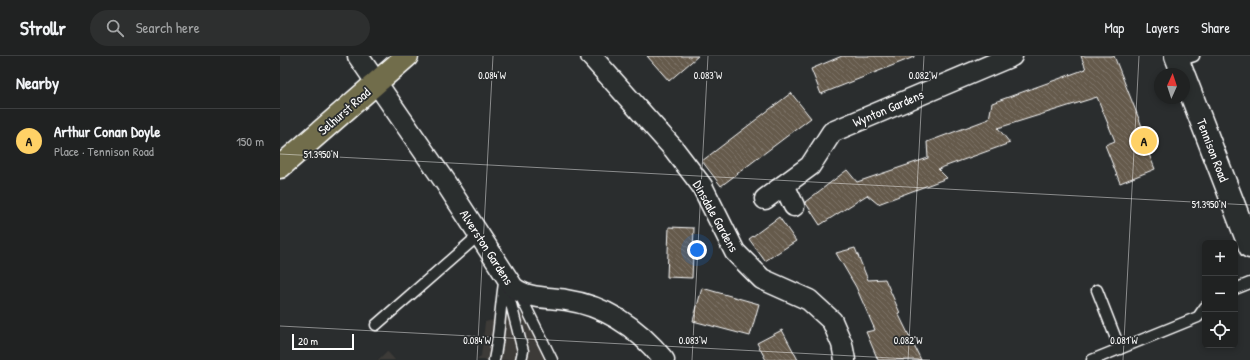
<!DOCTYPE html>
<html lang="en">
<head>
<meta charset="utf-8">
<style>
	:root { --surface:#202222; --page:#2d2f2f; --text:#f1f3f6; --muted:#a2a4a5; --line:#3d3f40; --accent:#ffd166 }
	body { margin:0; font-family:"Patrick Hand",sans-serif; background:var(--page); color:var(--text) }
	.controls { position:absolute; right:12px; bottom:12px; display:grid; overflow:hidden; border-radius:6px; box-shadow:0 2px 6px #0003 }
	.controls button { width:36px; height:36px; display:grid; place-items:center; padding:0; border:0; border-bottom:1px solid var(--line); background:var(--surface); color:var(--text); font:20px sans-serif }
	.compass { position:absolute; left:874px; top:12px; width:36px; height:36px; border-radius:50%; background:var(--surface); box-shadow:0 2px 6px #0003; rotate:3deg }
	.scale { position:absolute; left:12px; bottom:10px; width:62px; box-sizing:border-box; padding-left:4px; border:2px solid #fff; border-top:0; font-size:11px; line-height:14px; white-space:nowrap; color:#fff; -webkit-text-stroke:3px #2a2d2e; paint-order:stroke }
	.you { position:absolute; left:417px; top:194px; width:14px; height:14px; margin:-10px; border:3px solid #fff; border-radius:50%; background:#1a73e8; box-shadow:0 0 0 6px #1a73e833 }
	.badge { display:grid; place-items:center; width:26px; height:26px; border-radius:50%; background:var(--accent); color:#111; font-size:13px; font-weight:700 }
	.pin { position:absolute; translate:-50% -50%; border:2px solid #fff; box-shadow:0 1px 4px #0006 }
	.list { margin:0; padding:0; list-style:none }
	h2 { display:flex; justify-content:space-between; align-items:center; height:52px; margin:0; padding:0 16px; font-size:17px }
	h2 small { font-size:13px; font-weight:400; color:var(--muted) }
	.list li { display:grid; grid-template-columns:26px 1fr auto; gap:12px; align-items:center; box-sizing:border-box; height:64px; padding:0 16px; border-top:1px solid var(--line) }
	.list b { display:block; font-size:15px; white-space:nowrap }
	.list p { margin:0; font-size:13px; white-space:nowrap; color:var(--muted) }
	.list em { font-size:13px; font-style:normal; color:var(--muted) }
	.icon { flex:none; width:22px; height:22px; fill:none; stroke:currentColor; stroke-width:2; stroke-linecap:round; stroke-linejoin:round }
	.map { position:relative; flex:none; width:970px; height:304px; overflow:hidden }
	header { display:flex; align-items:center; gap:24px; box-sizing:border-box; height:56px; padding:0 20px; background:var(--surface); border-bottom:1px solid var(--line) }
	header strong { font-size:19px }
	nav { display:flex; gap:22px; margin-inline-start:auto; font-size:14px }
	.search { width:280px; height:36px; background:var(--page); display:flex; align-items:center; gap:10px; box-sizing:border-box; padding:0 14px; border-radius:22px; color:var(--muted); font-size:15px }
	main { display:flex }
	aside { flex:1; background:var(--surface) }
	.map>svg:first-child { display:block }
	.built { fill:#3c3a37 }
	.building { fill:url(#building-back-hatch); stroke:#fff }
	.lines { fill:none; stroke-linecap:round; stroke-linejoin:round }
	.service-casing { stroke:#fff; stroke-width:13 }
	.minor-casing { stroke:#fff; stroke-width:23 }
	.tertiary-casing { stroke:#fff; stroke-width:25 }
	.primary-casing { stroke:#fff; stroke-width:25 }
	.service { stroke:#2a2d2e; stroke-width:10 }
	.minor { stroke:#2a2d2e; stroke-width:20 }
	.tertiary { stroke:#2a2d2e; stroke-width:22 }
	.primary { stroke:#716d4b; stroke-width:22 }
	.ticks { fill:none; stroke:#fff; stroke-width:1; stroke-opacity:0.45 }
	.labels { text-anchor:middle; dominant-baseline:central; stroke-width:3.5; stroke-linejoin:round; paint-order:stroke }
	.street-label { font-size:13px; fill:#fff; stroke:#2a2d2e }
	.ticks-label { font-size:10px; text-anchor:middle; fill:#fff; stroke:#2a2d2e; stroke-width:3.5; stroke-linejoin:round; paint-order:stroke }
</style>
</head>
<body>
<header>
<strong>Strollr</strong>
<div class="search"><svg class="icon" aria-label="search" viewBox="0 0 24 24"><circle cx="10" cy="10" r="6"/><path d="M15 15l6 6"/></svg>Search here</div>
<nav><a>Map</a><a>Layers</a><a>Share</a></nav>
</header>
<main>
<aside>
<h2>Nearby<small></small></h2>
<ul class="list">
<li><span class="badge">A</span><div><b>Arthur Conan Doyle</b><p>Place · Tennison Road</p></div><em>150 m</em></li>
</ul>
</aside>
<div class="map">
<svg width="970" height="304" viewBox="0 0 970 304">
	<defs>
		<pattern id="building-back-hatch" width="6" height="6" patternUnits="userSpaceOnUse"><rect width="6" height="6" fill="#655a4c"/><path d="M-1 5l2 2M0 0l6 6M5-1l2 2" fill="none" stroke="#7c7367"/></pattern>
	</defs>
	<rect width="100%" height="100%" fill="#2a2d2e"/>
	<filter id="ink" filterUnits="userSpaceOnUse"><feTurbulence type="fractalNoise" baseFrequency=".025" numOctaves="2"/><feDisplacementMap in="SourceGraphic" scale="8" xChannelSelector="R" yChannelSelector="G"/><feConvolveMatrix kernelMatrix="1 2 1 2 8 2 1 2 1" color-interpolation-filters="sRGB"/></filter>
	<g filter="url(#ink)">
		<path class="built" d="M244,257L268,304H197L201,300L205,266Z
			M107,295L115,304H98Z"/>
		<path class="building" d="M367,0H418L389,25Z
			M562,0H634V1L541,38L531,13Z
			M801,0H834L863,73L859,74L875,113L840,127L825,89L835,85L817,41L718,72L730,87L658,113L667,122L598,148L587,139L540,169L525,146L567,114L577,126L648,102L647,86L709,63L712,47L806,13Z
			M511,37L531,62L441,130L422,105Z
			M499,161L516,185L485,205L469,183Z
			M389,171L414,172L412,222L387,221Z
			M575,192L588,224L605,223L620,257H618L641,304H598L586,276L595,274L576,231L556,197Z
			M422,232L479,248L470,280L413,265Z
			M502,274L518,304H486L477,287Z"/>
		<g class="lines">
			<g class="service-casing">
				<path id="service" d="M898,5L914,0
					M233,231L230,244L243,295L241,304
					M955,233L970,227
					M817,234L840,293
					M238,235L272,304
					M96,269L199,179
					M214,304C220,277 220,249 225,221
					M812,304L918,261L925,251"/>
			</g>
			<g class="minor-casing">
				<path id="minor" d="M78,0L165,126L233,231C247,243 268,241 286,244C326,250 359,273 384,304
					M311,0L393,92L422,130L455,196L482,223L529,244L552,265L562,288L565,304
					M504,129L514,150
					M485,143L530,110L552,76L732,0"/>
			</g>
			<g class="tertiary-casing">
				<path id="tertiary" d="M896,0L903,18
					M904,20L970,191"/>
			</g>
			<g class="primary-casing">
				<path id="primary" d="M0,111L127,0"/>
			</g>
			<use href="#service" class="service"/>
			<use href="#minor" class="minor"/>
			<use href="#tertiary" class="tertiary"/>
			<use href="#primary" class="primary"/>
		</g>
	</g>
	<path class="ticks" d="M0,98L970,149M0,270L650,304M197,304L213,0M412,304L428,0M628,304L644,0M843,304L859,0"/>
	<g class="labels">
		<g class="street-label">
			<text transform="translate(608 52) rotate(-23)">Wynton Gardens</text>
			<text transform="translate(64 55) rotate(-41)">Selhurst Road</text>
			<text transform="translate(933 94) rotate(69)">Tennison Road</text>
			<text transform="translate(436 160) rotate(61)">Dinsdale Gardens</text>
			<text transform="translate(207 191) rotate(57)">Alverston Gardens</text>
		</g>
	</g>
	<g class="ticks-label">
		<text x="643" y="23">0.082°W</text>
		<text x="212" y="23">0.084°W</text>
		<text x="428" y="23">0.083°W</text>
		<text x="41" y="102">51.3950°N</text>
		<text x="929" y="152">51.3950°N</text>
		<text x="197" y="288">0.084°W</text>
		<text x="413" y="288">0.083°W</text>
		<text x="628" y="288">0.082°W</text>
		<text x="844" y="288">0.081°W</text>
	</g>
</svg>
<div class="controls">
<button>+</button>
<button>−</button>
<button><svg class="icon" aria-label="locate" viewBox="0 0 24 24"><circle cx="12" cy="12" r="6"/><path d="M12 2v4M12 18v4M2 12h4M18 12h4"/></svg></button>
</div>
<svg class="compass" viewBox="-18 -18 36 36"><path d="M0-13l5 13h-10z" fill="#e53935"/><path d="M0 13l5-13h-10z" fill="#a2a4a5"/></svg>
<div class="scale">20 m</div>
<div class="you"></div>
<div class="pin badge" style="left:864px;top:85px">A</div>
</div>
</main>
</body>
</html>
